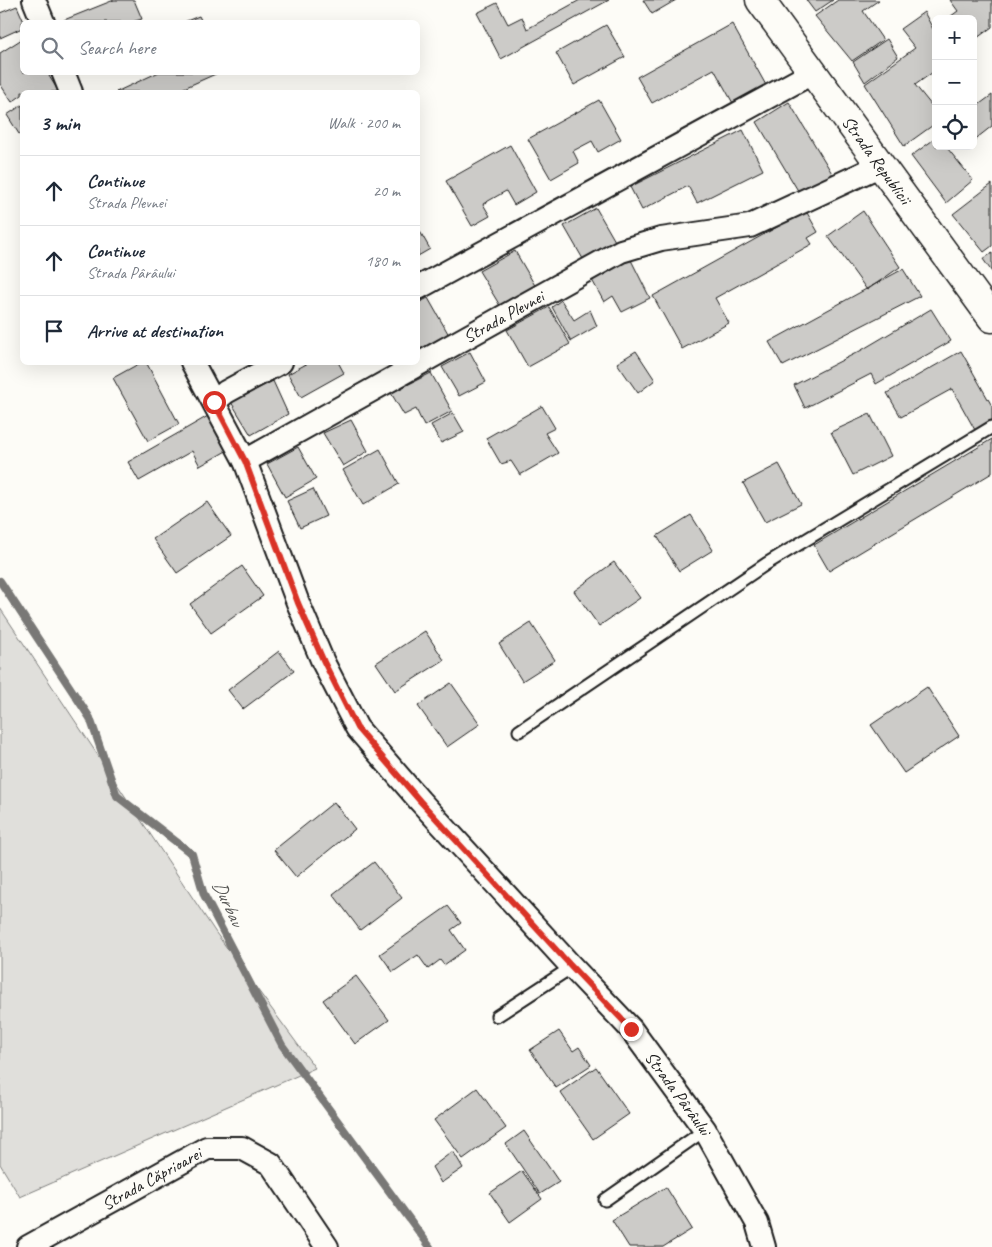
<!DOCTYPE html>
<html lang="en">
<head>
<meta charset="utf-8">
<style>
	:root { --surface:#fff; --page:#f6f6f7; --text:#1f2937; --muted:#747a83; --line:#e0e1e3 }
	body { margin:0; font-family:Caveat,sans-serif; background:var(--page); color:var(--text) }
	.controls { position:absolute; right:15px; top:15px; display:grid; overflow:hidden; border-radius:8px; box-shadow:0 5px 20px #0002 }
	.controls button { width:45px; height:45px; display:grid; place-items:center; padding:0; border:0; border-bottom:1px solid var(--line); background:var(--surface); color:var(--text); font:25px sans-serif }
	.stop { position:absolute; width:15px; height:15px; margin:-11px; border:4px solid #d93025; border-radius:50%; background:#fff }
	.stop.end { background:#d93025; border-color:#fff; box-shadow:0 1px 5px #0008 }
	.list { margin:0; padding:0; list-style:none }
	h2 { display:flex; justify-content:space-between; align-items:center; height:65px; margin:0; padding:0 20px; font-size:21px }
	h2 small { font-size:16px; font-weight:400; color:var(--muted) }
	.list li { display:grid; grid-template-columns:32px 1fr auto; gap:15px; align-items:center; box-sizing:border-box; height:70px; padding:0 20px; border-top:1px solid var(--line) }
	.list b { display:block; font-size:19px; white-space:nowrap }
	.list p { margin:0; font-size:16px; white-space:nowrap; color:var(--muted) }
	.list em { font-size:16px; font-style:normal; color:var(--muted) }
	.icon { flex:none; width:28px; height:28px; fill:none; stroke:currentColor; stroke-width:2; stroke-linecap:round; stroke-linejoin:round }
	.map { position:relative; flex:none; width:992px; height:1247px; overflow:hidden }
	.search { position:absolute; background:var(--surface); box-shadow:0 5px 20px #0002; left:20px; top:20px; width:400px; height:55px; display:flex; align-items:center; gap:12px; box-sizing:border-box; padding:0 18px; border-radius:8px; color:var(--muted); font-size:19px }
	.panel { position:absolute; background:var(--surface); box-shadow:0 5px 20px #0002; left:20px; top:90px; width:400px; height:275px; border-radius:8px }
	.map>svg:first-child { display:block }
	.green { fill:#e0dfdb; stroke:#7e7e7c }
	.lines { fill:none; stroke-linecap:round; stroke-linejoin:round }
	.stream { stroke:#797876; stroke-width:8 }
	.building { fill:#cccbc8; stroke:#1c1c1c }
	.lane-casing { stroke:#1c1c1c; stroke-width:15 }
	.street-casing { stroke:#1c1c1c; stroke-width:26 }
	.secondary-casing { stroke:#1c1c1c; stroke-width:31 }
	.lane { stroke:#fdfcf7; stroke-width:11 }
	.street { stroke:#fdfcf7; stroke-width:22 }
	.secondary { stroke:#fdfcf7; stroke-width:28 }
	.route { stroke:#d93025; stroke-width:6 }
	.labels { text-anchor:middle; dominant-baseline:central; stroke-width:4; stroke-linejoin:round; paint-order:stroke }
	.street-label { font-size:18px; fill:#1c1c1c; stroke:#fdfcf7 }
	.water-label { font-size:19px; font-style:italic; fill:#5a5a58; stroke:#fdfcf7 }
</style>
</head>
<body>
<div class="map">
<svg width="992" height="1247" viewBox="0 0 992 1247">
	<rect width="100%" height="100%" fill="#fdfcf7"/>
	<filter id="ink" filterUnits="userSpaceOnUse"><feTurbulence type="fractalNoise" baseFrequency=".02" numOctaves="2"/><feDisplacementMap in="SourceGraphic" scale="10" xChannelSelector="R" yChannelSelector="G"/><feConvolveMatrix kernelMatrix="1 2 1 2 8 2 1 2 1" color-interpolation-filters="sRGB"/></filter>
	<g filter="url(#ink)">
		<path class="green" d="M0,608L216,933L315,1068L20,1197L0,1164Z"/>
		<g class="lines">
			<path class="stream" d="M0,581L90,718L117,796L192,854L204,895L282,1045L430,1247"/>
		</g>
		<path class="building" d="M114,0H134L142,19L132,22H65L64,20Z
			M580,0H609L501,59L477,13L497,3L508,24L522,17L527,29Z
			M643,0H676L652,14Z
			M806,0H833L815,12Z
			M838,0H879L863,11L883,40L852,61L815,16Z
			M950,0H992V27L973,41V19H947L958,11Z
			M17,6L24,22H22V28L0,38V13Z
			M924,12L933,29L936,27V70L915,85L936,111V123L904,146L865,84L915,48L900,29Z
			M199,16L202,22H184Z
			M732,24L767,87L734,105L714,69L652,103L637,77Z
			M606,25L625,57L574,85L556,53Z
			M22,39V72H55L49,76L59,92H22V95L12,102L0,84V53Z
			M887,39L898,57L865,82L853,62Z
			M159,72H220L175,92H116Z
			M992,95V126L973,141V109Z
			M599,100L621,139L598,152L592,141L573,151L579,163L551,179L528,139Z
			M789,102L833,175L800,194L757,122Z
			M22,105V132L19,134L7,115Z
			M743,130L763,170L697,203L688,186L642,210L630,187Z
			M936,138V146H952L948,149L973,180L946,203L911,156Z
			M510,145L536,192L514,205L506,191L483,204L490,216L472,226L446,181Z
			M992,184V246L984,252L953,214Z
			M596,208L615,241L583,259L564,226Z
			M806,211L818,232L808,238L812,244L715,298L729,323L682,349L653,296Z
			M863,211L900,267L867,290L828,236Z
			M418,228L430,249L418,256Z
			M515,251L537,289L502,309L479,271Z
			M992,253V272L983,259Z
			M630,258L650,298L622,312L613,296L604,302L592,280Z
			M903,269L920,296L783,366L769,342Z
			M428,298L449,335L418,352V303Z
			M561,300L574,320L590,310L597,326L571,341L552,307Z
			M549,307L570,344L528,367L507,330Z
			M931,309L951,341L876,384L871,374L805,408L794,385L860,351Z
			M636,351L655,380L638,393L617,363Z
			M961,351L992,406V421L975,430L952,389L901,417L887,393Z
			M470,352L486,382L459,396L442,367Z
			M142,362H146L179,424L148,441L113,378Z
			M310,362H338L344,373L301,397L288,374Z
			M431,373L452,411L424,426L416,409L404,415L391,393Z
			M273,381L288,414L251,435L231,402Z
			M542,406L555,428L545,433L558,453L520,475L511,461L501,464L486,438Z
			M453,413L464,432L441,443L431,425Z
			M870,414L891,456L853,475L831,432Z
			M208,416L228,450L200,466L192,451L139,481L128,462Z
			M351,420L368,451L343,466L323,433Z
			M992,439V473L829,571L814,545Z
			M298,447L316,479L285,497L267,464Z
			M380,449L399,484L363,505L343,470Z
			M779,464L801,504L765,522L743,483Z
			M313,489L326,516L300,528L287,501Z
			M207,502L231,536L177,573L153,539Z
			M691,515L713,550L679,571L657,536Z
			M614,562L640,598L599,626L574,591Z
			M242,566L263,596L211,633L190,604Z
			M531,623L555,660L522,681L499,644Z
			M425,631L444,660L395,691L376,663Z
			M279,651L294,671L243,709L228,690Z
			M451,683L480,724L447,747L418,706Z
			M927,687L959,736L904,773L871,725Z
			M334,802L355,829L296,877L274,850Z
			M374,862L402,898L360,930L333,894Z
			M448,906L461,923L451,930L465,950L444,965L440,960L428,969L418,955L393,972L380,954Z
			M356,976L389,1020L355,1044L323,1000Z
			M559,1031L573,1051L579,1047L591,1065L556,1088L530,1050Z
			M596,1067L629,1114L593,1139L560,1092Z
			M477,1088L506,1128L463,1159L434,1120Z
			M524,1131L559,1182L540,1194L506,1144Z
			M453,1151L463,1168L441,1183L432,1167Z
			M522,1171L542,1199L510,1222L490,1193Z
			M666,1187L692,1229L663,1247H629L612,1220Z"/>
		<g class="lines">
			<g class="lane-casing">
				<path id="lane" d="M519,731L766,564L992,427
					M497,1016L572,967
					M605,1200L705,1130"/>
			</g>
			<g class="street-casing">
				<g id="street">
					<path d="M34,0L43,22"/>
					<path d="M63,72L71,92"/>
					<path d="M418,288L812,73"/>
					<path id="s1" d="M192,362L245,461L298,603L323,662L357,728L420,801L572,967L631,1029L705,1130L757,1223L764,1247"/>
					<path d="M214,402L226,392L281,362"/>
					<path id="s2" d="M245,461L621,251L661,239L750,226L879,166"/>
					<path id="s3" d="M28,1247L207,1148H242L271,1164L327,1247"/>
				</g>
			</g>
			<g class="secondary-casing">
				<g id="secondary">
					<path id="s4" d="M760,0L992,318"/>
				</g>
			</g>
			<use href="#lane" class="lane"/>
			<use href="#street" class="street"/>
			<use href="#secondary" class="secondary"/>
		</g>
	</g>
	<g class="lines" filter="url(#ink)">
		<path class="route" d="M214,402L245,461L298,603L324,662L357,728L420,801L572,967L631,1029"/>
	</g>
	<g class="labels">
		<g class="street-label">
			<text stroke="none"><textPath href="#s4" startOffset="198">Strada Republicii</textPath></text>
			<text stroke="none"><textPath href="#s2" startOffset="296">Strada Plevnei</textPath></text>
			<text stroke="none"><textPath href="#s1" startOffset="889">Strada Pârâului</textPath></text>
			<text stroke="none"><textPath href="#s3" startOffset="141">Strada Căprioarei</textPath></text>
		</g>
		<g class="water-label">
			<text transform="translate(228 903) rotate(65)">Durbav</text>
		</g>
	</g>
</svg>
<div class="controls">
<button>+</button>
<button>−</button>
<button><svg class="icon" aria-label="locate" viewBox="0 0 24 24"><circle cx="12" cy="12" r="6"/><path d="M12 2v4M12 18v4M2 12h4M18 12h4"/></svg></button>
</div>
<div class="stop" style="left:214px;top:402px"></div>
<div class="stop end" style="left:631px;top:1029px"></div>
<div class="search"><svg class="icon" aria-label="search" viewBox="0 0 24 24"><circle cx="10" cy="10" r="6"/><path d="M15 15l6 6"/></svg>Search here</div>
<section class="panel">
<h2>3 min<small>Walk · 200 m</small></h2>
<ul class="list">
<li><svg class="icon" aria-label="ahead" viewBox="0 0 24 24"><path d="M12 20V5M6 11l6-6 6 6"/></svg><div><b>Continue</b><p>Strada Plevnei</p></div><em>20 m</em></li>
<li><svg class="icon" aria-label="ahead" viewBox="0 0 24 24"><path d="M12 20V5M6 11l6-6 6 6"/></svg><div><b>Continue</b><p>Strada Pârâului</p></div><em>180 m</em></li>
<li><svg class="icon" aria-label="arrive" viewBox="0 0 24 24"><path d="M6 21V4h12l-3 4 3 4H6"/></svg><div><b>Arrive at destination</b></div></li>
</ul>
</section>
</div>
</body>
</html>
